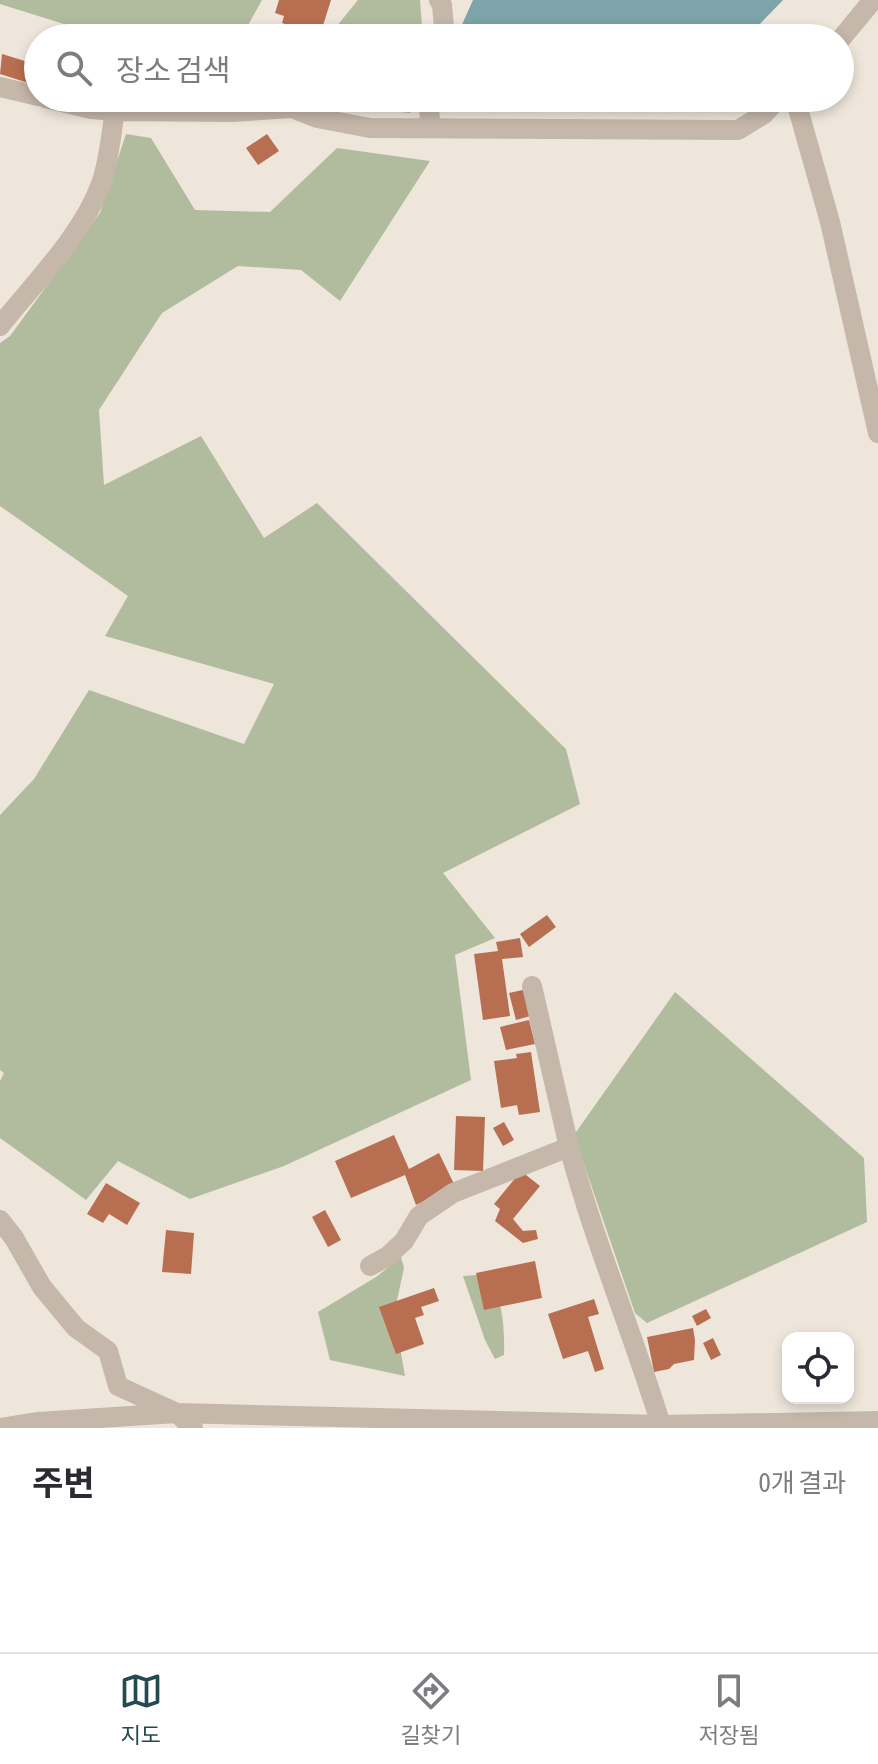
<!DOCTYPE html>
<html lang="ko">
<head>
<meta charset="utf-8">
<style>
	:root { --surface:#fff; --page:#f7f7f7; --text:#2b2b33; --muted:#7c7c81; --line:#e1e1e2; --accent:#224a50 }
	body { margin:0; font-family:"Asap Condensed","Noto Sans KR",sans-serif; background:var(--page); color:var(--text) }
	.controls { position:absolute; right:24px; bottom:24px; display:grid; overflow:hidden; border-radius:16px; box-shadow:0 4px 12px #0003 }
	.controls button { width:72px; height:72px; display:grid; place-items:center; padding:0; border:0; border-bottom:2px solid var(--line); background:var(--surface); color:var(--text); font:40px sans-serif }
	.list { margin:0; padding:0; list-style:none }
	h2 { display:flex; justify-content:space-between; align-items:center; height:104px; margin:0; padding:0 32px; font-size:34px }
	h2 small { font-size:26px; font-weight:400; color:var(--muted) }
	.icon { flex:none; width:44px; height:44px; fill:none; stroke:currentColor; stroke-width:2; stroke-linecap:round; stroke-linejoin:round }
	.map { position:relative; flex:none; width:878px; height:1428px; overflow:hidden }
	.search { position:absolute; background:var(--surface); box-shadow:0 4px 12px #0003; left:24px; right:24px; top:24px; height:88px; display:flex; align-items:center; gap:20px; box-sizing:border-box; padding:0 28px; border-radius:44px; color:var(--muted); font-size:30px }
	.sheet { height:224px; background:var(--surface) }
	nav { display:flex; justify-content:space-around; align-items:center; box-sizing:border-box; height:112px; border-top:2px solid var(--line); background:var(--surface); font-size:22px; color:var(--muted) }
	nav a { display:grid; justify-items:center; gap:4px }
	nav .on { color:var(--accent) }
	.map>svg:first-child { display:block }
	.green { fill:#b0bc9d }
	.water { fill:#7da4a8 }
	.building { fill:#b86e50 }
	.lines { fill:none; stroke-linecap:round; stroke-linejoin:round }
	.minor { stroke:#c5b7a9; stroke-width:20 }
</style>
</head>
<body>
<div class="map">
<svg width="878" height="1428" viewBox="0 0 878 1428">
	<rect width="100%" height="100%" fill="#eee6db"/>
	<path class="green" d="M0,0H262L241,38H123L67,25L0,4Z
		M358,0H420L423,38H327Z
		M320,98H414L410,113L344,106Z
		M126,134L151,138L195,210L270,212L337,148L430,161L340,301L301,270L238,266L162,313L99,410L104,485L201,436L264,538L317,503L566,749L580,804L443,873L495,938L455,955L471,1080L284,1166L190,1199L118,1161L86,1200L0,1138V1081L4,1073L0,1070V815L34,779L89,690L244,744L274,684L105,636L128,596L0,506V343L10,336L100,213Z
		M675,992L864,1158L867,1222L647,1323L635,1313L574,1135Z
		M401,1257L404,1268L394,1314L405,1376L330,1360L318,1312L376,1277Z
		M489,1274C502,1298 505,1328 504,1355L495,1359L485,1340L463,1276Z"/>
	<path class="water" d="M473,0H783L756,28L752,38H456Z
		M443,98H715L711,105L441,107Z"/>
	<path class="building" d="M279,0H331L320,35L282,23L284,16L275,13Z
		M2,54L38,65V86L0,74Z
		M267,134L279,151L258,165L246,148Z
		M547,915L556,927L529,947L520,934Z
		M520,938L523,957L502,959L510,1016L483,1020L474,954L498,951L496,942Z
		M527,989L534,1015L516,1020L509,993Z
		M529,1020L535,1044L506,1050L500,1027Z
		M531,1052L540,1112L519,1115L517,1105L501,1108L494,1061L517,1058L516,1054Z
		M456,1116L485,1117L483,1171L454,1170Z
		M504,1122L514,1140L503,1146L493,1128Z
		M394,1135L409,1169L439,1153L455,1186L416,1205L405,1175L351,1198L335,1161Z
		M521,1171L540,1186L513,1219L523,1231L536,1230L538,1239L523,1243L495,1221L500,1209L494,1204Z
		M106,1183L140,1203L127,1225L109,1214L103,1223L87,1214Z
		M325,1210L341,1240L328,1247L312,1217Z
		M166,1230L194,1233L191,1274L162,1272Z
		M535,1261L542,1298L484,1310L476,1273Z
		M434,1288L439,1301L421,1307L424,1315L415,1318L424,1344L396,1354L379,1307Z
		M594,1299L599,1314L588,1317L604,1369L595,1372L588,1351L563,1359L548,1314Z
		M706,1309L711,1318L697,1326L692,1316Z
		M693,1328L695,1340L694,1360L674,1364L669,1369L654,1372L647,1337Z
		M713,1338L721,1355L711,1360L703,1343Z"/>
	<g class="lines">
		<path class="minor" d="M439,0L442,5L445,38
			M840,40L873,0
			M0,87L38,96
			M45,98L91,109L115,111L233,112L292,108L317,118L370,128L738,130L764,114L779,98
			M429,98L430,128
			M795,98L830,222L878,433
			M0,326C34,283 82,236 101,184C109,162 111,134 115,111
			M532,986L569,1147
			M0,1220L14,1238L42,1287L76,1328L108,1351L118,1386L177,1413L193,1428
			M370,1266L388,1256L404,1241L419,1216L453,1193L569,1147C594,1241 632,1331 661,1425
			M0,1428L38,1422L177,1413L661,1425L878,1421"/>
	</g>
</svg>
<div class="controls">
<button><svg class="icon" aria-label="locate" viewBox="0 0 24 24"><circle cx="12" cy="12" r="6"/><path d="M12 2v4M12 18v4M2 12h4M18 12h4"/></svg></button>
</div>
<div class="search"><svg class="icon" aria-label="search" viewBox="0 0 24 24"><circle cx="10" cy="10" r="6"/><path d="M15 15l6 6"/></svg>장소 검색</div>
</div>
<section class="sheet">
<h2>주변<small>0개 결과</small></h2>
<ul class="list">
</ul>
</section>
<nav>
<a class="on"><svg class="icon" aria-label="map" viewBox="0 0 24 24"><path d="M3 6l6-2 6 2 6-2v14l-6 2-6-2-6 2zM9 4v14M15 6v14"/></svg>지도</a>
<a><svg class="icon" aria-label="directions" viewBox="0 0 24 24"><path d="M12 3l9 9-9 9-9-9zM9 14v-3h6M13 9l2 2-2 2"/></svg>길찾기</a>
<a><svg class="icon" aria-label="saved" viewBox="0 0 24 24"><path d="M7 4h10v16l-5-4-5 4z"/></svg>저장됨</a>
</nav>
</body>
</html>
